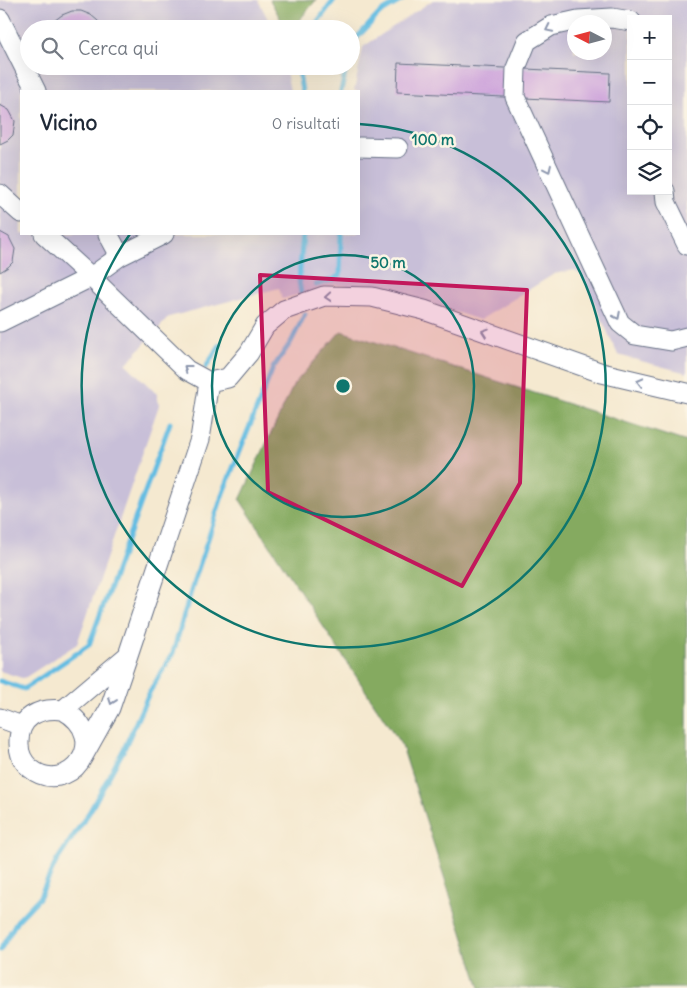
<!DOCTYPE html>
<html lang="it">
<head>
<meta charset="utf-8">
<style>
	:root { --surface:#fff; --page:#f6f6f7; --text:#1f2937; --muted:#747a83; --line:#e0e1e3 }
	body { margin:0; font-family:Delius,sans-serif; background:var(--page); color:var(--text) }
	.controls { position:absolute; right:15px; top:15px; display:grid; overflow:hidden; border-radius:0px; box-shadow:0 5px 20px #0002 }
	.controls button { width:45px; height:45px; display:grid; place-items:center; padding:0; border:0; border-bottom:1px solid var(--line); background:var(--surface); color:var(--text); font:25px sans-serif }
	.compass { position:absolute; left:567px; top:15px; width:45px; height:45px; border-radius:50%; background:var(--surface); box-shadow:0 5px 20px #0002; rotate:276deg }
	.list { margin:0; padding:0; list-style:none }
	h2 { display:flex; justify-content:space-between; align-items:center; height:65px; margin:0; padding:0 20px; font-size:21px }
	h2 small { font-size:16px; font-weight:400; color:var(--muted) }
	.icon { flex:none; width:28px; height:28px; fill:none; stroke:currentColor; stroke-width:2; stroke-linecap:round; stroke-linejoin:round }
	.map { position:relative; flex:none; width:687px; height:988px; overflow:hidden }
	.search { position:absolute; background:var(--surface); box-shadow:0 5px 20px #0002; left:20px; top:20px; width:340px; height:55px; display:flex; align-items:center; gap:12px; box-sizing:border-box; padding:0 18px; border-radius:28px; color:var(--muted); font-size:19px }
	.panel { position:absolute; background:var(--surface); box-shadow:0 5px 20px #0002; left:20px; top:90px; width:340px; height:145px; border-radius:0px }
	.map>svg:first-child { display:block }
	.industrial { fill:#c8bfd8; fill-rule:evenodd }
	.forest { fill:#85aa60; stroke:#506c5f }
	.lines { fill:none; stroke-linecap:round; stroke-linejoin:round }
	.stream { stroke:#65bde2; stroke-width:5 }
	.building { fill:#cea5db }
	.minor-casing { stroke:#677086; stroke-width:21 }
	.minor { stroke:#fff; stroke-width:19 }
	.oneway { stroke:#8d97ae }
	.marked { fill:#c2185b; fill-opacity:0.2; stroke:#c2185b; stroke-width:4; stroke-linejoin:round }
	.ring { fill:none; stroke:#0f766e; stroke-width:2.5 }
	.centre { fill:#0f766e; stroke:#fcf5e5; stroke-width:2.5 }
	.ring-label { font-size:15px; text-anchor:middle; font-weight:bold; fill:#0f766e; stroke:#fcf5e5; stroke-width:5; stroke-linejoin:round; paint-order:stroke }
</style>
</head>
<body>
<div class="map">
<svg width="687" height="988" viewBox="0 0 687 988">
	<rect width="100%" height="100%" fill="#fcf5e5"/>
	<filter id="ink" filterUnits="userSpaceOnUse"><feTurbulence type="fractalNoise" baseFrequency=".02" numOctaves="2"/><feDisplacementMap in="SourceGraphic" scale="10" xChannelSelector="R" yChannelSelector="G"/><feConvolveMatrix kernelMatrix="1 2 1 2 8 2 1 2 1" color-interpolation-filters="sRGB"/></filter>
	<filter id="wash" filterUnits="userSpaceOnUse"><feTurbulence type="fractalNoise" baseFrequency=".0096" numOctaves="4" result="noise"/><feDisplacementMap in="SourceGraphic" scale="20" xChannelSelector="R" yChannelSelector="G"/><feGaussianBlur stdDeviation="1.12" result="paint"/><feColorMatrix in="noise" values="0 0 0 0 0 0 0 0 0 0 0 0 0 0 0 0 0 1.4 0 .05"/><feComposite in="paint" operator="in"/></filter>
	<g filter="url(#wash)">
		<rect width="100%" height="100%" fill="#f5e9d0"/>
		<path class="industrial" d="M0,0H258L273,29H29V66H285L290,91H21V234H359V91H354L363,47L433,0H687V373L618,355L582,276L574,270L554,274L480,320L390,291L336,285L282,299L279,288L169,317L126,364L157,394L159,405L77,644L26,677L22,678L0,671ZM631,19H668V191H631ZM574,22H604V52H574Z"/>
		<path class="forest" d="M270,0H316L292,29H286Z
			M341,331L687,442V988H480L402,746L240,500L294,384Z"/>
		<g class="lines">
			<path class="stream" d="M312,29L334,0
				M351,48L353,42L380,13L402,0
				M301,66L299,73L302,91
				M341,91L347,66
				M316,285L332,280L340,275L341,234
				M301,293L299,281L303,234
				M206,367L220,345
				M0,681L24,689L89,645L170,423
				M0,950L17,921L39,898L56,862L90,811L124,749L149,693L173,653L191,591L223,493L273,368L291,342L305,314"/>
		</g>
		<g id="blocks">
			<path class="building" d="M72,11H81L91,15L98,21L102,29H50L54,21L62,15Z
				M398,63L610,73L609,102L397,92Z
				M0,105L9,110L15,121L13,135L8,140L0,144Z
				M0,232L9,237L15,249L13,262L8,267L0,272Z"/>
		</g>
	</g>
	<g filter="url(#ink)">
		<use href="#blocks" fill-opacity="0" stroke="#677086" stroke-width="1"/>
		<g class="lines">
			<g class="minor-casing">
				<path id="minor" d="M0,19L36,91
					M631,21L612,18L578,20L551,26L527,41L516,68L515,97L620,323L635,335L671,341L687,337
					M359,147L398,148
					M665,191L666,202L687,245
					M0,194L21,213
					M44,234L91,277L187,370L209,382L228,378L249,353L265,326L284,310L324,296L372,297L424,310L602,373L687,393
					M108,234L120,256L164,234
					M0,322L91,277L120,256
					M63,710C115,739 67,799 30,768C23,762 19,753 19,744C18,717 39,707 63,710L127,656
					M0,718L22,726
					M82,758L110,708L128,655L200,439L209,382"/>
			</g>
			<use href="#minor" class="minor"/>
		</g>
		<defs><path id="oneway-chevron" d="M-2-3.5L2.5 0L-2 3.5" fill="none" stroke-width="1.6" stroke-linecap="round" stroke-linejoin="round" transform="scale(1.25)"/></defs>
		<g class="oneway">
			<use href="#oneway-chevron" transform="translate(549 29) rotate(154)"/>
			<use href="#oneway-chevron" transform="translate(548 169) rotate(65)"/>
			<use href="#oneway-chevron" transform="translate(328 297) rotate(175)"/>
			<use href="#oneway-chevron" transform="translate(617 316) rotate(63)"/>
			<use href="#oneway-chevron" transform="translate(485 332) rotate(-161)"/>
			<use href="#oneway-chevron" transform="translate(187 368) rotate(-143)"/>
			<use href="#oneway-chevron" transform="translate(640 382) rotate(-166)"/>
			<use href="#oneway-chevron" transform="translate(112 701) rotate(110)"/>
		</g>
	</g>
	<path class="marked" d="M260,275L527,290L520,483L462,586L268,492Z"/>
	<g class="ring">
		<circle cx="343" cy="386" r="131"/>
		<path d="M359 124A262 262 0 1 1 130 234"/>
	</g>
	<circle cx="343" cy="386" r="8" class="centre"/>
	<g class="ring-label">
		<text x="433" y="145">100 m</text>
		<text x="388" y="268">50 m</text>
	</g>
</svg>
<div class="controls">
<button>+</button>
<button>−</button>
<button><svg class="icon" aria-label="locate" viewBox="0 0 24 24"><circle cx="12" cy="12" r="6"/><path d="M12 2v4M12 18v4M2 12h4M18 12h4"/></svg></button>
<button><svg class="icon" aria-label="layers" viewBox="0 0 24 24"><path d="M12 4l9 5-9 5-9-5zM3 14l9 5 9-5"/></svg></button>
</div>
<svg class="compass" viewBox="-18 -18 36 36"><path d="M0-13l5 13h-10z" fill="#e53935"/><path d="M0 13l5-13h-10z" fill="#747a83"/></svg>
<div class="search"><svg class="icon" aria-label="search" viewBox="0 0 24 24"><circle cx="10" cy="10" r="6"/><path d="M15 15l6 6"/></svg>Cerca qui</div>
<section class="panel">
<h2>Vicino<small>0 risultati</small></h2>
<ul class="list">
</ul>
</section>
</div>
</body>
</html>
